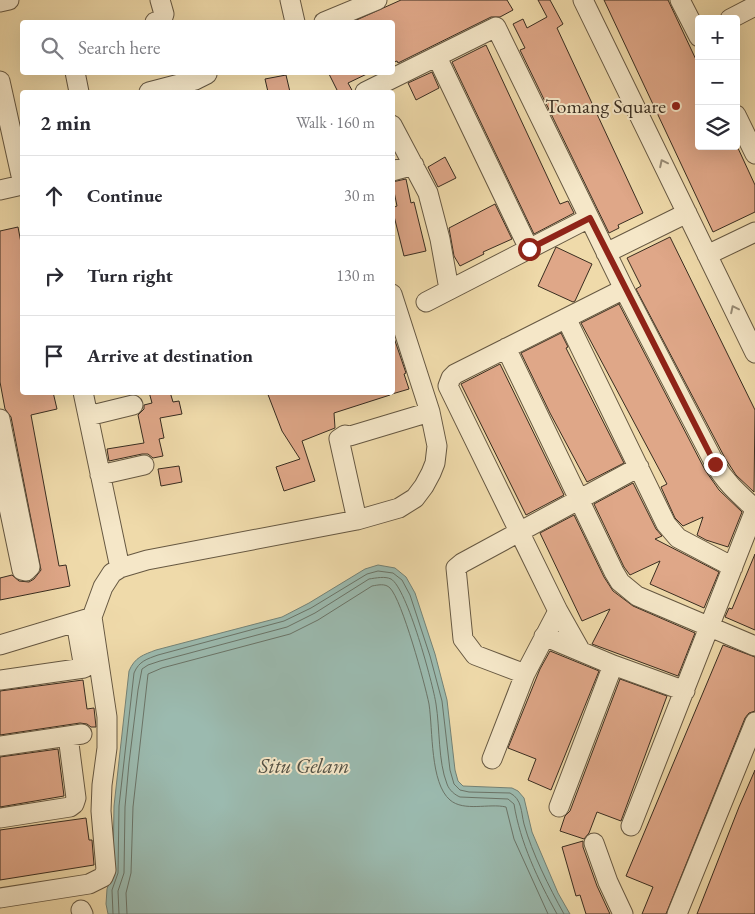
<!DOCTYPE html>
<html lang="en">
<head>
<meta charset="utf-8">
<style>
	:root { --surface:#fff; --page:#f2f2f3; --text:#2b2b33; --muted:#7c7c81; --line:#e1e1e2 }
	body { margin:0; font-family:"EB Garamond",serif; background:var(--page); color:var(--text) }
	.controls { position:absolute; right:15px; top:15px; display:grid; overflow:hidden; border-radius:5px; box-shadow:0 5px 20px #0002 }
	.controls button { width:45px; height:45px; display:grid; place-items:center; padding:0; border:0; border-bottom:1px solid var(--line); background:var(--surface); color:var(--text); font:25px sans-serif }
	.stop { position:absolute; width:15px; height:15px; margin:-11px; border:4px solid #8f2418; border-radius:50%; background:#fff }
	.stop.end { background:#8f2418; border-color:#fff; box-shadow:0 1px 5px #0008 }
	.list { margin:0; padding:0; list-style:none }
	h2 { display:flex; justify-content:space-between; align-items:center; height:65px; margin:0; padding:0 20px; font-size:21px }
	h2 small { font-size:16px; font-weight:400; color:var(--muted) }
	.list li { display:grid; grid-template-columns:32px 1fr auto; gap:15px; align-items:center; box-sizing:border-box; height:80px; padding:0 20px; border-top:1px solid var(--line) }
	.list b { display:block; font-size:19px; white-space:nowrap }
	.list em { font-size:16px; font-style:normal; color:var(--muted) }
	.icon { flex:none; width:28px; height:28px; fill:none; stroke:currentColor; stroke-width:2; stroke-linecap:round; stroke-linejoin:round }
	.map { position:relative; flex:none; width:755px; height:914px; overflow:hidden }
	.search { position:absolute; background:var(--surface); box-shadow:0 5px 20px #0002; left:20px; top:20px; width:375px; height:55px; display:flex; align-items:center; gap:12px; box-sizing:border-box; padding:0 18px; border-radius:5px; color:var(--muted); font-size:19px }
	.panel { position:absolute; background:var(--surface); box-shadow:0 5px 20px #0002; left:20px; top:90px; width:375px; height:305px; border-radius:5px }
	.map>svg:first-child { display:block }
	.water { fill:#9bbaaf; stroke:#748276 }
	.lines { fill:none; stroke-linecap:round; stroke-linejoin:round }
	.shore { stroke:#6a7468; stroke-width:1 }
	.building { fill:#dfa788; stroke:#392d20 }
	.minor-casing { stroke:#665842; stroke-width:21 }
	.minor { stroke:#f5e7c8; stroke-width:19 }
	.oneway { stroke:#978a74 }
	.route { stroke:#8f2418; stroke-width:6 }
	.poi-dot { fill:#8f2418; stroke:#f5e7c8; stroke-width:2 }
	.labels { text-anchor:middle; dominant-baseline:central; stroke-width:4; stroke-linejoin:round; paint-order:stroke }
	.poi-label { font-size:20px; fill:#392d20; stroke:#f5e7c8; text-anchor:end }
	.water-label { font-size:21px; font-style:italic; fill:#525044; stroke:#f5e7c8 }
</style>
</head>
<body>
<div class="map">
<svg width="755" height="914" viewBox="0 0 755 914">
	<rect width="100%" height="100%" fill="#efdaaa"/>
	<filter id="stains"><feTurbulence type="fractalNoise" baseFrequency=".004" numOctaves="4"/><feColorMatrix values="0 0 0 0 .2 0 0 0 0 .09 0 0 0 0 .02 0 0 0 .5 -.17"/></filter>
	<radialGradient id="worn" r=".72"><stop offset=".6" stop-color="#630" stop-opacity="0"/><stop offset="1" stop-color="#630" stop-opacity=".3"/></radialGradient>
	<path class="water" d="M378,565L395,568L406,577L415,593L435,654L447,700L455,770L458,781L463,786L512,788L518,791L524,798L532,832L558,893L570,914H108L106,904L107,889L113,872L114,806L129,671C135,657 143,655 156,650L282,617L309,603L365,569Z"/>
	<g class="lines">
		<path class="shore" d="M113,914L112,890L118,873L119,806L134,673C139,661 147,659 158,655L284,621L311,608L367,574L378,571L393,573L402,580L410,595L430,656L442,701L450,770L454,784L460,790L469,792L510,793C522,799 521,812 524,824C532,853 549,887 564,914
			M119,914L118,891L124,873L125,807L129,763L138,690L142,669L148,665L160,661L287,627L315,613L369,579C376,578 385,576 391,579C407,588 433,684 436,704C440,729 438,761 447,784C449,790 455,795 460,797L508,799L514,804C520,842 538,880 557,914
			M127,914L126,893L131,873L133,807L148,674L162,668L290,634L318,620L372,586C378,585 385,583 390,588C402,600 425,684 429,704C433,730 430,783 450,800C464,812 489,803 506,807L514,839L548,914"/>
	</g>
	<path class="building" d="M401,0H507L513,10L500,17H491L398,63L397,61L392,63V22H352Z
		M538,0H550L563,24L557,28L643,213L618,225L619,228L609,233L520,50L525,48L513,24L523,19L527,28L547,17Z
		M604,0H668L699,66V146H737L755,185V212L713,232Z
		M486,45L560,204L568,201L574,213L534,234L452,62Z
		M328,72H371L348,83L353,92H338Z
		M432,72L439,88L416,100L408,83Z
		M286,75L290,92H268L265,79Z
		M445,157L456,178L438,187L428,167Z
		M406,179L411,203L414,202L426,251L404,256L392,208L397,206L392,182Z
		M495,204L512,239L483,252L484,254L460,266L454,256L449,228Z
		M18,227L22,248V392H53L57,409L31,415L59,566L66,565L70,586L0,600V578L12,575L19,581L29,582L34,579L41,570L11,417L5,409L0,382V231Z
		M670,237L755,410L754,492L736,475L725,458L636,289L641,286L627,258Z
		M556,247L592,264L575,301L573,302L538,286Z
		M619,304L705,470L719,490L742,512L728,547L706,540L697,535L703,517L683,526L675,518L661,487L667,484L581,323Z
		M392,332L406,373L404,374L409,389L392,394Z
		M561,333L568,347L566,348L624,463L587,482L550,413L521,353Z
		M500,364L564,495L526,515L461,384Z
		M149,392H170L173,402L179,401L182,414L160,418L164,438L159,439L163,456L153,458L148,454H142L109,461L107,449L144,443L138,415L144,409V405L152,403Z
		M267,392H390V395L334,413L335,428L302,441L315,481L284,491L276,467L300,459L282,431Z
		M179,466L182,482L161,486L158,469Z
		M633,483L656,529L662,536L655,539L719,572L704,608L650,584L660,561L630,575L624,567L594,504Z
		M574,515L604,577L613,591L633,606L695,633L678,676L592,644L610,609L582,621L540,533Z
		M755,554V630L725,617L729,608L732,609Z
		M723,645L755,657V711L749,713L745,718L666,914H642L653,887L626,876Z
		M550,651L599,671L551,790L528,780L536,759L508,748L540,669Z
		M620,679L667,696L621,821L597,812L589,833L584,839L560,831L565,816L570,811Z
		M83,680L87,709L94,708L96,727H91L87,724L80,723L0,735V691Z
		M58,749L64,796L0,807V757Z
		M755,770V914H697L739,807Z
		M86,818L89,840H92L94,865L0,880V830Z
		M583,841V847L597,886L610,914H586L580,895L576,896L562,847Z"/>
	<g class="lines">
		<g class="minor-casing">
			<path id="minor" d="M290,0L295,22
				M583,0L755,353
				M680,0L699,37
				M0,2L9,0
				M730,19L755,6
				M155,22L162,20L164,14L160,0
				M324,22L377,0
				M437,57L529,249
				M75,72L79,92
				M0,81L22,180
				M149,92L195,80L207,74
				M365,92L496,27L624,289L715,464C725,482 739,494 754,508L755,511L753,515L631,826
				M736,115L755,154
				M392,125L428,193L440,239L449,289
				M392,171L414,165
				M0,190L22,185
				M606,253L687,213
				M707,255L755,232
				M426,302L589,218
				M566,318L666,524L678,538L733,567
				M506,348L614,572L620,582L637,596L755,646
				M83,392L120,568
				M88,416L133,405
				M0,419L30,567L26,571L22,570L0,465
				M100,475L144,465
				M357,520L339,439L345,435L350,436L430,412
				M544,636L613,665L685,691
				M0,645L86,619
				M580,650L558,611L448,386L451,378L455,374L624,289
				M525,674L475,655L463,639L456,568L462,563L639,467
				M0,680L84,668L76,622
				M0,746L82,734
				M492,759L525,674L558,611
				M559,807L613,665
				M0,818L70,807L74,804L76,798L68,736
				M594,843L608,882L623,914
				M0,898L89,884L103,877L106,870L101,811L102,785L107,748V717L92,617L103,587L112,573L120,568L147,560L357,520L399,508L415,498L424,486L431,473L435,463L437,446L430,412L392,294
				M81,910L83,914
				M677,914L755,722"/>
		</g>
		<use href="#minor" class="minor"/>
	</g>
	<defs><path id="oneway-chevron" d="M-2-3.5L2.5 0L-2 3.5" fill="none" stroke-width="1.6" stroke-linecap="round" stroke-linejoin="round" transform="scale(1.25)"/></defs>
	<g class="oneway">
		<use href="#oneway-chevron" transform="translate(663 163) rotate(-116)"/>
		<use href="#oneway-chevron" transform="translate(734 309) rotate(-116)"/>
	</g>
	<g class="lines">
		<path class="route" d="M529,249L590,218L715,464"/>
	</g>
	<circle class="poi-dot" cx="676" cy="106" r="5"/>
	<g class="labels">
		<g class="poi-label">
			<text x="666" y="106">Tomang Square</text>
		</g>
		<g class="water-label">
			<text x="304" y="765">Situ Gelam</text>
		</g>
	</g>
	<rect width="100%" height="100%" filter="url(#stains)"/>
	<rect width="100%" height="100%" fill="url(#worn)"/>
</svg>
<div class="controls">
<button>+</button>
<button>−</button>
<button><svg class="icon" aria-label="layers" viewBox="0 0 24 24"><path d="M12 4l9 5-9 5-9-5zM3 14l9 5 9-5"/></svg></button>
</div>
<div class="stop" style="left:529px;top:249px"></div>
<div class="stop end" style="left:715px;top:464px"></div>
<div class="search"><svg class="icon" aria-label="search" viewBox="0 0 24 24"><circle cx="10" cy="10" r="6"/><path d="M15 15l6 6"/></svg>Search here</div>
<section class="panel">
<h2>2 min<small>Walk · 160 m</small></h2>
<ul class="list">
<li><svg class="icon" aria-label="ahead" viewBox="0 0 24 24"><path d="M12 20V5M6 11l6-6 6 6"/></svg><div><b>Continue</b></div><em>30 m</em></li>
<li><svg class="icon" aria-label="right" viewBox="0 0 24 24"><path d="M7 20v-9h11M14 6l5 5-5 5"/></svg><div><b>Turn right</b></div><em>130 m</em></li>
<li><svg class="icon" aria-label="arrive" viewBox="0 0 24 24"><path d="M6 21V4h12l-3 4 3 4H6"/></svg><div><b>Arrive at destination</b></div></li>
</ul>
</section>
</div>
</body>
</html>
